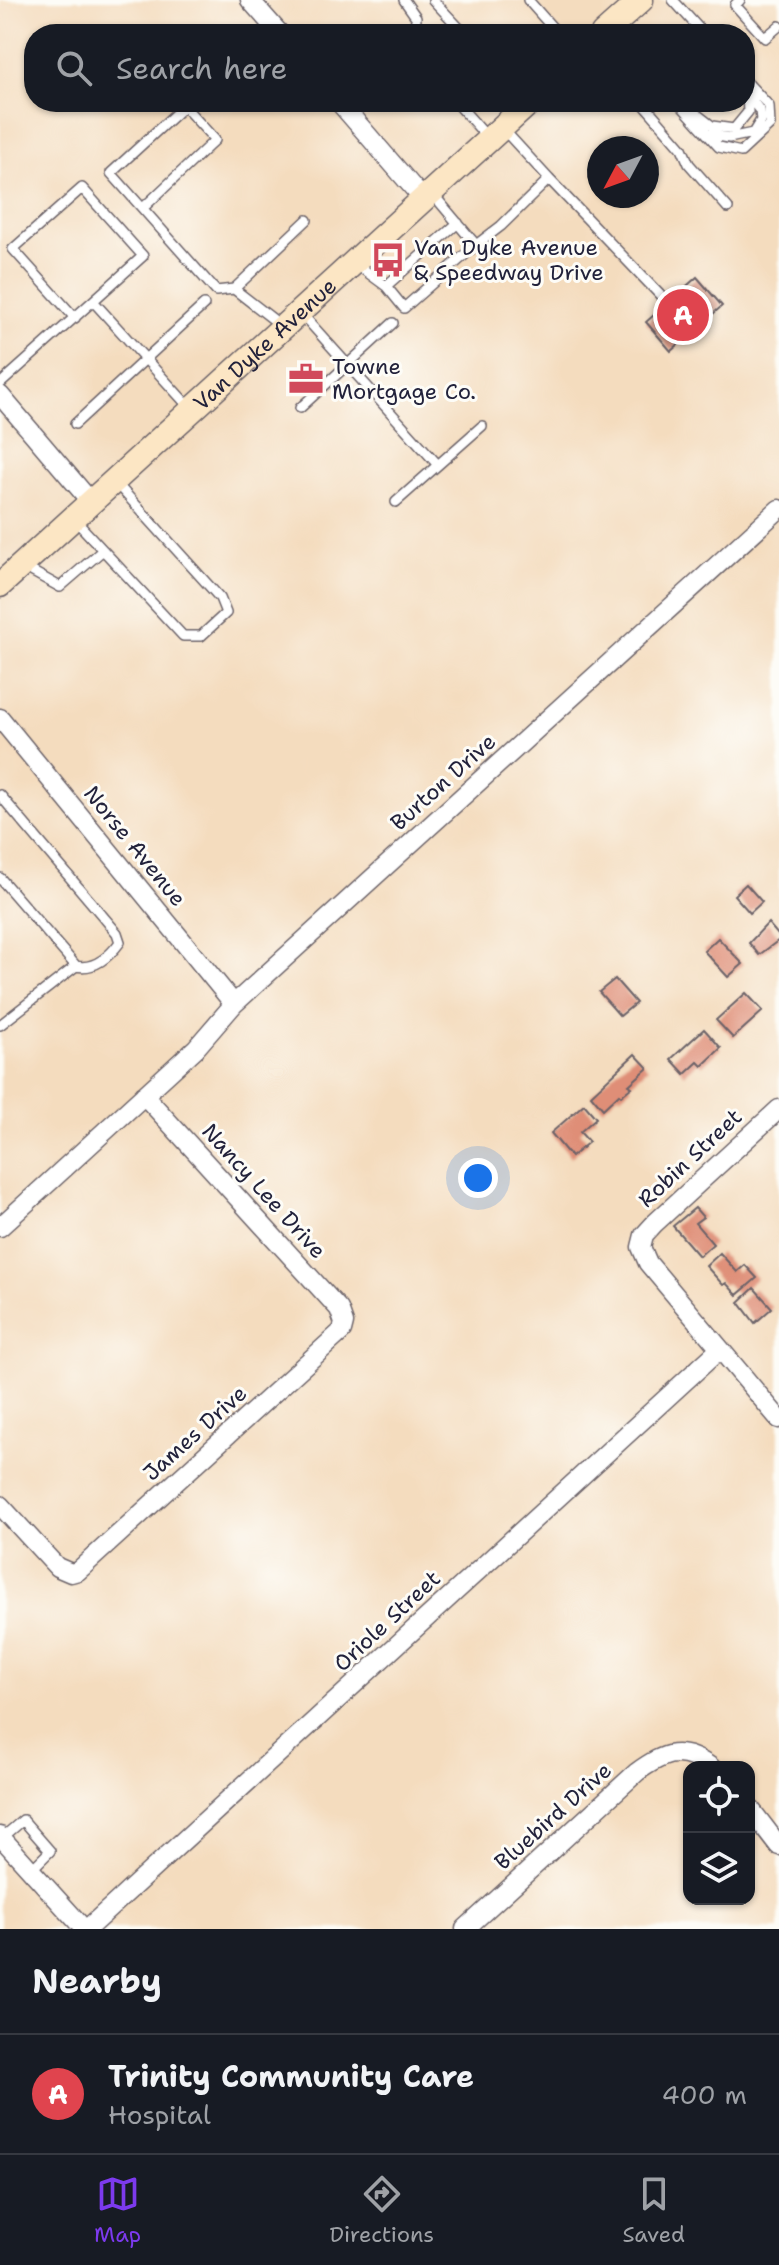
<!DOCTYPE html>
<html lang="en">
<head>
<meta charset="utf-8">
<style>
	:root { --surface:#171b24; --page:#20242c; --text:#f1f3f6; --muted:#9ea1a6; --line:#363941; --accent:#7c3aed }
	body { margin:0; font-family:"Shantell Sans",sans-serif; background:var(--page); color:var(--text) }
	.controls { position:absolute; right:24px; bottom:24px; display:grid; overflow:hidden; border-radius:16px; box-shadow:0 2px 6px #0004 }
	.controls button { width:72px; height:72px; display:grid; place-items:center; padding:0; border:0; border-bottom:2px solid var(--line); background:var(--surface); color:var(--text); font:40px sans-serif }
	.compass { position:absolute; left:587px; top:136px; width:72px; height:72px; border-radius:50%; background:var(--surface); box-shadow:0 2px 6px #0004; rotate:229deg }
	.you { position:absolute; left:478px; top:1178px; width:28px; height:28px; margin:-20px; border:6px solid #fff; border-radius:50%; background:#1a73e8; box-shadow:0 0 0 12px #1a73e833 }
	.badge { display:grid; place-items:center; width:52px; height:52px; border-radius:50%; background:var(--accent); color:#fff; font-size:26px; font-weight:700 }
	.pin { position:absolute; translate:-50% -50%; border:4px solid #fff; box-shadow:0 2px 8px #0006 }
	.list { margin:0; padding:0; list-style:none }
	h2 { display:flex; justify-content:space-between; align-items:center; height:104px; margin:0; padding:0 32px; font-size:34px }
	h2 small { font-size:26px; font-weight:400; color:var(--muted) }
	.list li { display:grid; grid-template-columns:52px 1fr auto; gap:24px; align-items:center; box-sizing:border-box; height:120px; padding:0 32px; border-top:2px solid var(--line) }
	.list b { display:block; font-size:30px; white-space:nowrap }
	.list p { margin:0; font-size:26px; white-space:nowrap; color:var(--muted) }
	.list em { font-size:26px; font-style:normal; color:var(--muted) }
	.icon { flex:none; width:44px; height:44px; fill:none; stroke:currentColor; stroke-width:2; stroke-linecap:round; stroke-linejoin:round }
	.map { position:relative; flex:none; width:779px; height:1929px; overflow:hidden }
	.search { position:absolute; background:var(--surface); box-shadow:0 2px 6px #0004; left:24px; right:24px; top:24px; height:88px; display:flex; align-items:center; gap:20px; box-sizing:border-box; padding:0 28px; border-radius:32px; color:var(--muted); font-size:30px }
	.sheet { height:224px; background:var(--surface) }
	nav { display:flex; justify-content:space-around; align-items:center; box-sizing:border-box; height:112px; border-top:2px solid var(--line); background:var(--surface); font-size:22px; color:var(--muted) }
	nav a { display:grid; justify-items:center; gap:4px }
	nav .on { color:var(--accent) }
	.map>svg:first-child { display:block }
	.building { fill:#df8e77 }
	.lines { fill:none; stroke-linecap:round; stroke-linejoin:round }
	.service-casing { stroke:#6c6369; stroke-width:12 }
	.minor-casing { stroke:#6c6369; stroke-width:21 }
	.secondary-casing { stroke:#6c6369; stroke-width:27 }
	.service { stroke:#fff; stroke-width:9 }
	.minor { stroke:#fff; stroke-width:18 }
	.secondary { stroke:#fce6c4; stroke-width:24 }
	.labels { text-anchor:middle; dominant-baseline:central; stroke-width:6; stroke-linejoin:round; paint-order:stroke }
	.poi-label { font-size:22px; fill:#22223b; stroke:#fdfcf7; text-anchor:start }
	.street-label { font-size:22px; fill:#22223b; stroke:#fdfcf7 }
</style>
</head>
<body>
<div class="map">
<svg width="779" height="1929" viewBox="0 0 779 1929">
	<rect width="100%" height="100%" fill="#fdfcf7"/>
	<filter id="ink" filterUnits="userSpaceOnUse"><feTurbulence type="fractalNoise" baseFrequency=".0125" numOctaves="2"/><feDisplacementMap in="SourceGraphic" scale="16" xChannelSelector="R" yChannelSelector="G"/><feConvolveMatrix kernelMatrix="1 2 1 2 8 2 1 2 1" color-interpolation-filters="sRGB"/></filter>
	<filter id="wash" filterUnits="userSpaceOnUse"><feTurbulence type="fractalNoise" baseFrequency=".006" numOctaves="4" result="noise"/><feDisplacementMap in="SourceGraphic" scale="32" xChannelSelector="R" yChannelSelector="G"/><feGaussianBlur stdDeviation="1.8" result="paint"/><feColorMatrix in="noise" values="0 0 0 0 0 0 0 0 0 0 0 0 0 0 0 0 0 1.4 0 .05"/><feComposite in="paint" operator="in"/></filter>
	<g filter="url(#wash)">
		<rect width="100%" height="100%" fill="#f4dcbe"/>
		<g id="blocks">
			<path class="building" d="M697,277L722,306L671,351L646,322Z
				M746,884L762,902L750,913L734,895Z
				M768,923L779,936V940L759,955L749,943Z
				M718,938L743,964L728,977L704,951Z
				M615,979L636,1003L620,1016L599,992Z
				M746,993L763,1011L733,1038L716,1020Z
				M704,1029L721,1048L702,1066L698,1062L685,1074L671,1059Z
				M635,1054L648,1068L629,1085L632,1087L621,1096L619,1094L603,1109L591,1095Z
				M584,1104L596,1118L580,1132L589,1142L571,1157L551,1133Z
				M695,1208L703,1217L695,1223L713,1244L699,1256L673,1226Z
				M720,1253L737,1272L745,1265L757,1278L737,1295L726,1283L723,1285L706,1266Z
				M754,1288L772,1308L755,1323L739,1302Z"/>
		</g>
	</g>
	<g filter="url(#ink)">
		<use href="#blocks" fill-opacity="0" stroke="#6c6369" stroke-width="2"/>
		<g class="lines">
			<g class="service-casing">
				<path id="service" d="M404,0L416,17L415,34
					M433,0L465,34
					M528,0L558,34
					M673,0L704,34
					M740,0L735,5L765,38L779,26
					M456,102L488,138
					M642,102L682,148L689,164L728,208
					M678,102L719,147L741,152L770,125L769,106L745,80
					M685,105L712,126L734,129L748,112L747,95
					M707,134L729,138L753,133L761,120L760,111L747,94
					M549,179L661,296
					M432,193L476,245L501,226L549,179L504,130
					M143,208L215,140L184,106L111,173L216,291L234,289L283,327
					M356,264L386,286L458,223
					M386,286L404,308L476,245
					M234,289L307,220
					M301,313L438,465
					M75,318L13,249L82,188L143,256L93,301
					M0,384L93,301L190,408
					M300,408L393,323
					M75,424L204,305
					M396,502L482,426
					M75,520L183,636H201L226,613L220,598L116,483
					M24,567L60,587L103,550
					M0,795L117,933L120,942C109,957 95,970 76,966
					M0,878L76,966L0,1025
					M2,1838L23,1820L50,1851L31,1870"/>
			</g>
			<g class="minor-casing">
				<path id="minor" d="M250,0L280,34
					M339,102L423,199
					M0,395L91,502
					M0,718L234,1004
					M779,1109L655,1223L644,1235L641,1247L648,1263L779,1419
					M0,1227L196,1048L234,1004L779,509
					M0,1505L57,1567L71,1573L78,1571L342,1331L344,1323L339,1309L144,1095
					M749,1807L779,1846
					M0,1836L84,1929
					M87,1929L720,1349
					M465,1929L637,1772C665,1752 681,1746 711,1767"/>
			</g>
			<g class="secondary-casing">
				<g id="secondary">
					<path d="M603,34L641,0"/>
					<path id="s1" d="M0,585L530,102"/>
				</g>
			</g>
			<use href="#service" class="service"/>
			<use href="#minor" class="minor"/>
			<use href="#secondary" class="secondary"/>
		</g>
	</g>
	<defs>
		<g id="bus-bare" transform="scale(2.76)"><path d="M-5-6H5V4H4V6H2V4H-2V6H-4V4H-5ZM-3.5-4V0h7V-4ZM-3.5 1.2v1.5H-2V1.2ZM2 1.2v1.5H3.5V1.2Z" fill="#d1495b" stroke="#fdfcf7" stroke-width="2.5" paint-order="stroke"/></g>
		<g id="office-bare" transform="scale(2.76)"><path d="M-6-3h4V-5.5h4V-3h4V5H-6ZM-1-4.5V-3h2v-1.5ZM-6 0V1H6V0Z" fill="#d1495b" stroke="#fdfcf7" stroke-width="2.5" paint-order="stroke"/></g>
	</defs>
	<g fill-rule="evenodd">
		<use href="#bus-bare" x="388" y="260"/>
		<use href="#office-bare" x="306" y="379"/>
	</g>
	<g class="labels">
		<g class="poi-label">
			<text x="414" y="247">Van Dyke Avenue<tspan x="414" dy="25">&amp; Speedway Drive</tspan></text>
			<text x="332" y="366">Towne<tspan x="332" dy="25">Mortgage Co.</tspan></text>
		</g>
		<g class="street-label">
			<text stroke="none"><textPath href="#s1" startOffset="358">Van Dyke Avenue</textPath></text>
			<text transform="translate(443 782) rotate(-42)">Burton Drive</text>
			<text transform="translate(135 846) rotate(51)">Norse Avenue</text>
			<text transform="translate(690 1158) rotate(-43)">Robin Street</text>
			<text transform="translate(264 1191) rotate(48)">Nancy Lee Drive</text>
			<text transform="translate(195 1433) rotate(-42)">James Drive</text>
			<text transform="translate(387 1621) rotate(-43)">Oriole Street</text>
			<text transform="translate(553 1816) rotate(-42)">Bluebird Drive</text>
		</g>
	</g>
</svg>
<div class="controls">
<button><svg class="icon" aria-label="locate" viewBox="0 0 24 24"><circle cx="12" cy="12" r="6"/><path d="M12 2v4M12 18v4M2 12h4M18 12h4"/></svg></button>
<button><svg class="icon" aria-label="layers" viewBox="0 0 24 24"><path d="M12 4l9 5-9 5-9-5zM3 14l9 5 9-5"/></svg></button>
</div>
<svg class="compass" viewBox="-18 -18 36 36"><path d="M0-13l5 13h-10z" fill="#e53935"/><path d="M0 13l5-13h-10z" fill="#9ea1a6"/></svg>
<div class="you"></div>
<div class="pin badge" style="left:683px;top:315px;background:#e0444e">A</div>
<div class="search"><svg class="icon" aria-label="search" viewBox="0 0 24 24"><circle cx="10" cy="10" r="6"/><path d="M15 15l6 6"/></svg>Search here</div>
</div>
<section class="sheet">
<h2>Nearby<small></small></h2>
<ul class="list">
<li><span class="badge" style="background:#e0444e">A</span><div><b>Trinity Community Care</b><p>Hospital</p></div><em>400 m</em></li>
</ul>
</section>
<nav>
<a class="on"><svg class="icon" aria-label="map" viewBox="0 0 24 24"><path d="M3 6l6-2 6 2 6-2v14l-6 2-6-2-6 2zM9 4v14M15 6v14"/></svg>Map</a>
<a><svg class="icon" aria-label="directions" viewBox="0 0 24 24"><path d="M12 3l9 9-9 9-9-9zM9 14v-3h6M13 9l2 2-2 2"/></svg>Directions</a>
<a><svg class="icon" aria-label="saved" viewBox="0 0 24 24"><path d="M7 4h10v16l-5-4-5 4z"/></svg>Saved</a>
</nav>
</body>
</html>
